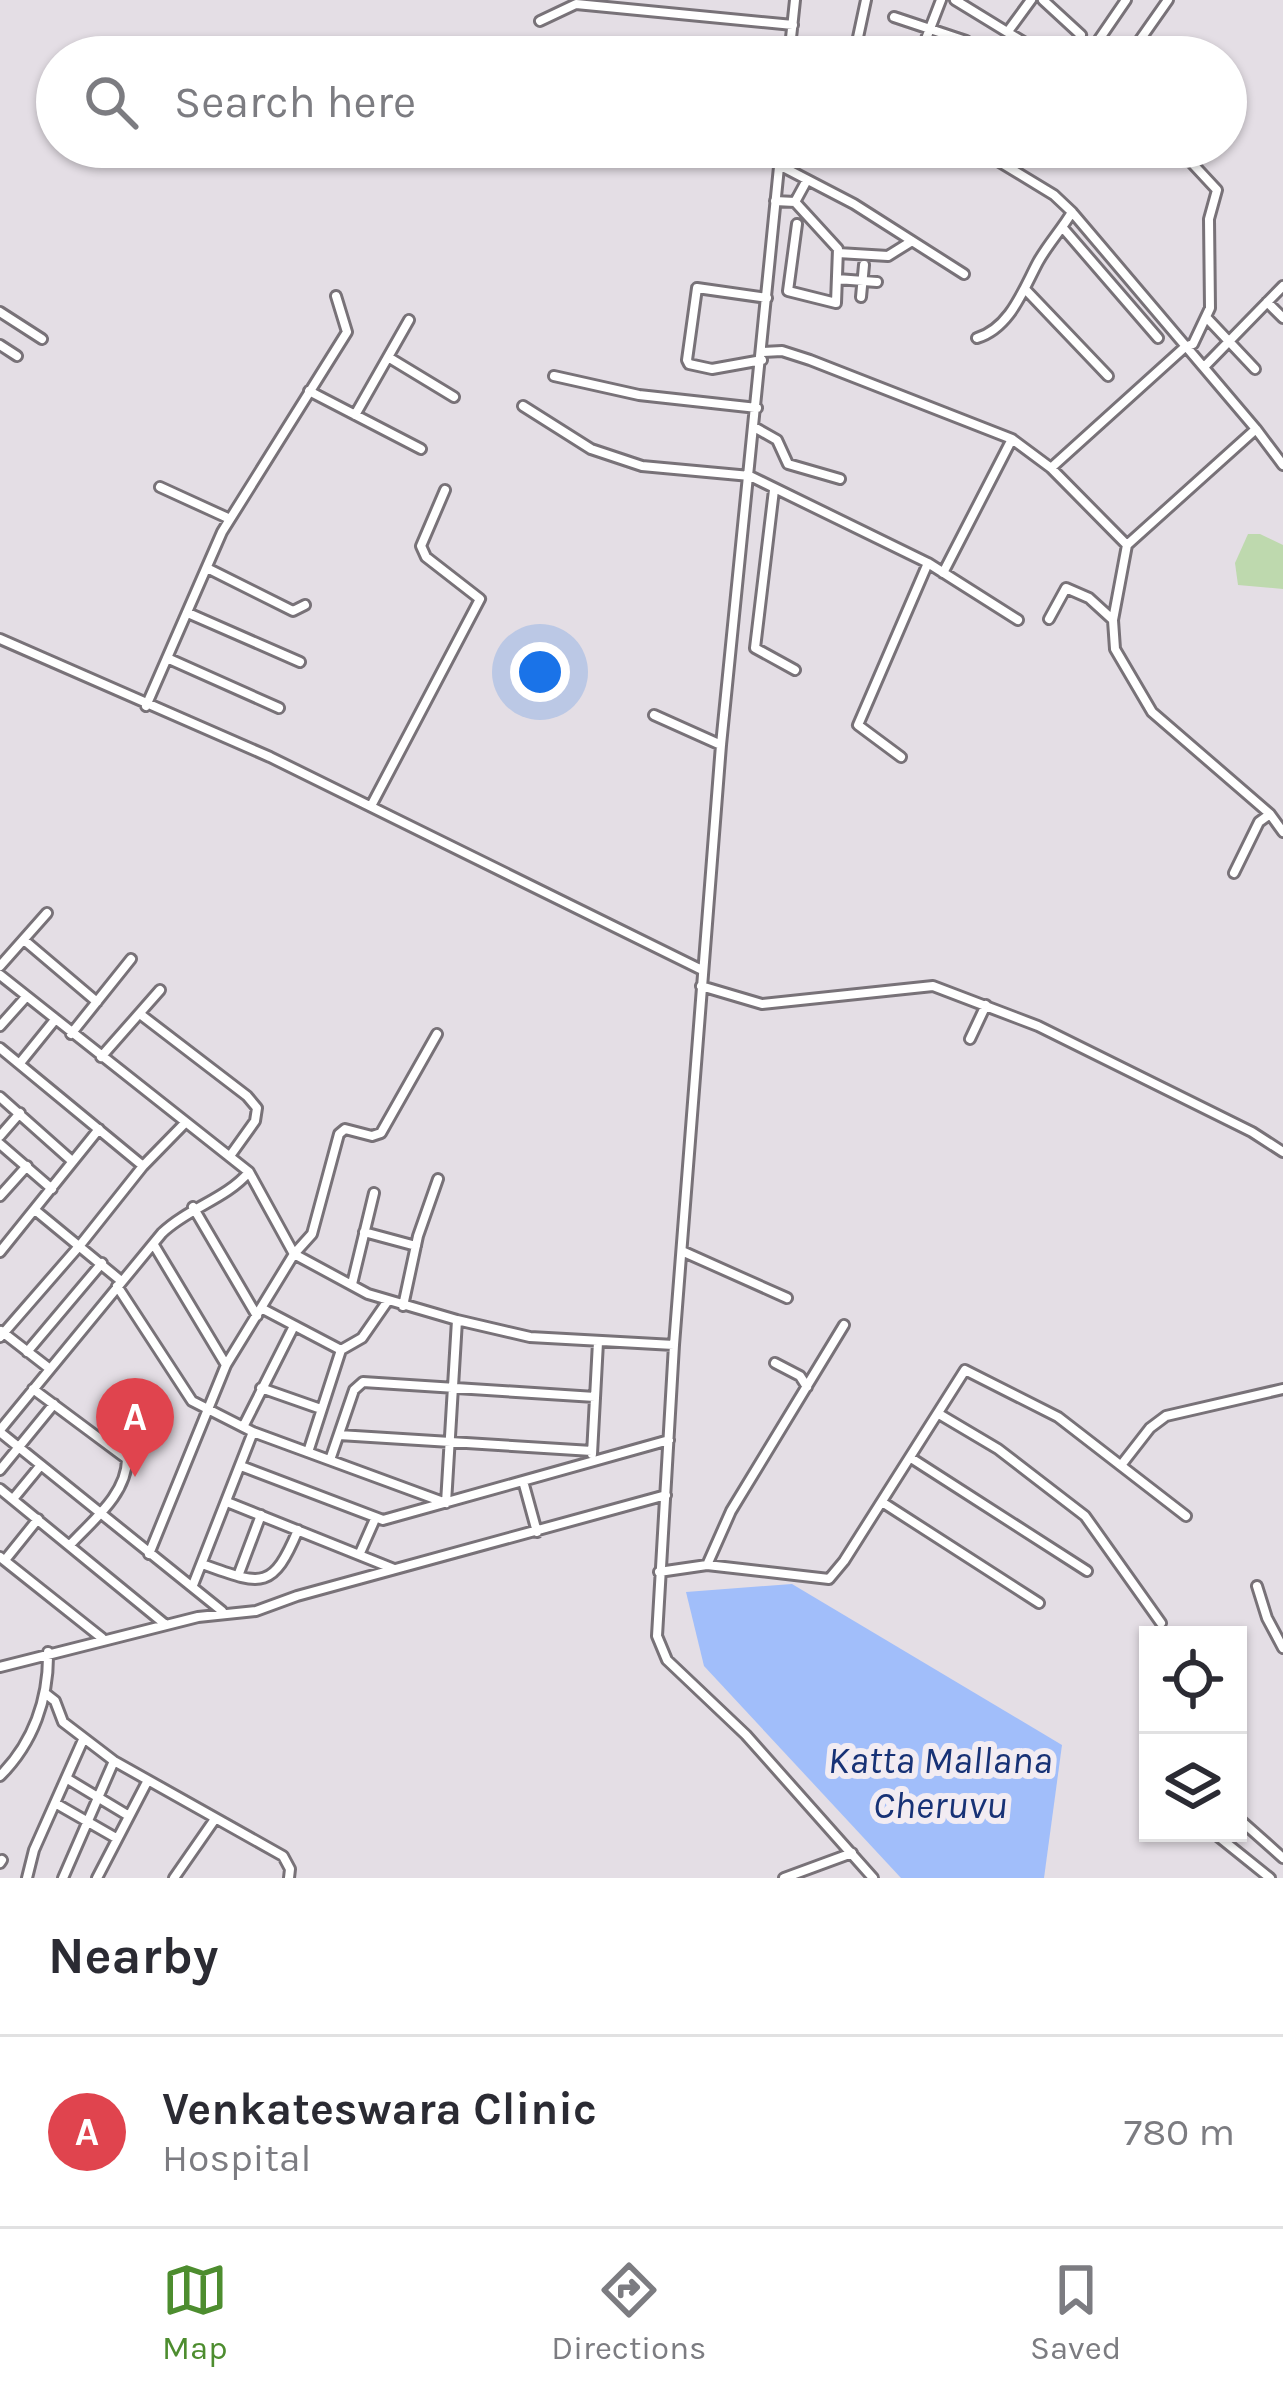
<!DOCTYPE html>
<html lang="en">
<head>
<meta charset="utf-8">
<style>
	:root { --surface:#fff; --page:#f2f2f3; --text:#2b2b33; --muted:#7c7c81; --line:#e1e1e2; --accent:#4d8d2f }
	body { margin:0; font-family:Karla,sans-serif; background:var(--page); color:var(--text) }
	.controls { position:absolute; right:36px; bottom:36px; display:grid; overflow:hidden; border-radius:0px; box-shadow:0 3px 9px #0004 }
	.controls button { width:108px; height:108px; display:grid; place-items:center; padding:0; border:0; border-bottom:3px solid var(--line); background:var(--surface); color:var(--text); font:60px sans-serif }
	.you { position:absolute; left:540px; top:672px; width:42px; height:42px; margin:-30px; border:9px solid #fff; border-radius:50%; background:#1a73e8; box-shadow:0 0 0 18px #1a73e833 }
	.badge { display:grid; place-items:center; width:78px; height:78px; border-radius:50%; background:var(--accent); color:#fff; font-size:39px; font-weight:700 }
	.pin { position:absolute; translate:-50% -99px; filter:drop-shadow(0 3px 6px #0008) }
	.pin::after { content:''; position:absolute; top:63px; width:42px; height:36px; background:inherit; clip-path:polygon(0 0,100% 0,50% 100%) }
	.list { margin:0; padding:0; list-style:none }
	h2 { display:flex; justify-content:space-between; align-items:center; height:156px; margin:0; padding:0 48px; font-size:51px }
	h2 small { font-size:39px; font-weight:400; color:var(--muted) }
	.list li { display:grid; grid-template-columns:78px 1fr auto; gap:36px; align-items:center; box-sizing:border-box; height:192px; padding:0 48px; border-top:3px solid var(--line) }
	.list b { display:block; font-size:45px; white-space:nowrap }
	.list p { margin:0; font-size:39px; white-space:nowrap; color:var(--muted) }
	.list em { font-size:39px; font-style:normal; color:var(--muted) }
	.icon { flex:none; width:66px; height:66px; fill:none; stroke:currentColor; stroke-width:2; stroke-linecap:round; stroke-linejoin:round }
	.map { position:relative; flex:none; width:1283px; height:1878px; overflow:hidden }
	.search { position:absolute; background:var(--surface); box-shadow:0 3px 9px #0004; left:36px; right:36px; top:36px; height:132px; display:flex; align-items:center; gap:30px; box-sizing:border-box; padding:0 42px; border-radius:66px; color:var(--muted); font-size:45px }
	.sheet { height:348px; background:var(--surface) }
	nav { display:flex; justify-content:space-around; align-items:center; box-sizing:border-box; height:168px; border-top:3px solid var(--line); background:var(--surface); font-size:33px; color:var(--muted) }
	nav a { display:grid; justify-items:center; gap:6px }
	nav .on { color:var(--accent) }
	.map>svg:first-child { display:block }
	.green { fill:#bed9ae }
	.water { fill:#a1befa }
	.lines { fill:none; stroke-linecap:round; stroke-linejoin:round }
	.minor-casing { stroke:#787278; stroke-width:14 }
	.minor { stroke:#fff; stroke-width:8 }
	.labels { text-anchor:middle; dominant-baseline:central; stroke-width:12; stroke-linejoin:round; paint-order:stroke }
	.water-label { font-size:39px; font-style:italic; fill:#173276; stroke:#f2ecf2 }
</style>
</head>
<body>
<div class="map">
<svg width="1283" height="1878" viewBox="0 0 1283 1878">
	<rect width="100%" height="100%" fill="#e4dee5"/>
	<path class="green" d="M1248,534H1260L1283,545V589L1238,585L1235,563Z"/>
	<path class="water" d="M792,1584L1062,1745L1044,1878H901L704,1666L686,1592Z"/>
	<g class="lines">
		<g class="minor-casing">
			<path id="minor" d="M955,0L1048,57
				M1043,0L1081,35L1067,57
				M894,17L966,41
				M540,21L576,4L793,25
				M1009,30L1031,0
				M791,43L859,57
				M854,56L866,0
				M789,57L795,0
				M919,57L941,0
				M1087,57L1126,0
				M1128,57L1168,0
				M781,147L721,745L674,1345L657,1636L667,1660L746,1735L873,1878
				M815,147L858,154
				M975,147L1054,195L1072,212L1256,429L1127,545L1113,620L1115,649L1152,712L1270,814L1283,832
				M779,165L854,204L964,274
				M775,201L795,202L838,249L836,303L788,291L797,224
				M795,202L807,180
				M1063,228L1158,338
				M838,253L888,256L912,241
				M837,279L877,282
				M1025,289L1108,376
				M861,297L864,265
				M1267,302L1283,318
				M0,312L42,339
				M1206,317L1255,369
				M977,338C1010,328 1023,290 1038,262C1048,244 1062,229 1072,212
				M0,345L17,356
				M763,352L782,351L810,360L1012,439L1051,468L1127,545
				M388,357L454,397
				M762,360L712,369L689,364L687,360L697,288L767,298
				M1204,367L1283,286
				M554,376L639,395L757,408
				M309,391L421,449
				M523,406L591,449L642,466L750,476L928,563L1018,620
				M355,415L409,320
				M754,427L777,440L788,464L840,479
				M1256,429L1283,465
				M1051,468L1185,347L1193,344L1210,308L1209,219L1217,190L1177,147
				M160,487L230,519
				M774,490L755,648L795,670
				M207,568L293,611L305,605
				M943,573L1012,439
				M188,613L300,662
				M1049,619L1066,588L1089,598L1112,619
				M0,639L270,757L702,970
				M167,658L279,708
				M146,706L222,532L347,332L336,296
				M654,715L721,745
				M901,757L858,725L928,563
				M371,806L480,599L426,557L421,546L445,490
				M1234,873L1259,822L1270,814
				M24,940L97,1002
				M0,966L47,913
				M0,975L249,1172L294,1254L368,1294L457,1320L530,1337L674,1345
				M701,986L762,1004L933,986L1038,1026L1252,1132L1283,1152
				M140,1014L247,1096L257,1108L255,1121L230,1156
				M0,1026L26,997
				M71,1034L131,959
				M970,1039L986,1005
				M0,1048L143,1166
				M101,1057L160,990
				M20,1063L54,1021
				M0,1097L72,1161
				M0,1136L20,1113
				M0,1144L52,1189
				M0,1196L27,1166
				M193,1207L257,1316
				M35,1210L120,1280
				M364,1232L416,1246
				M154,1245L226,1365
				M0,1252L99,1129
				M684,1252L787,1298
				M352,1284L374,1193
				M117,1286L192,1401L253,1432L446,1503L457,1320
				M403,1306L418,1236L438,1179
				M261,1308L341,1350
				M1,1331L50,1369
				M0,1337L81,1244L143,1166L185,1123
				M27,1352L102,1263
				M775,1363L800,1376L807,1387
				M261,1388L321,1409
				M33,1389L127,1459C127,1494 92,1521 70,1545
				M939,1414L998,1449L1085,1516L1161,1623
				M243,1427L294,1326
				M0,1430L162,1233C188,1208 226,1199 249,1172
				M0,1432L222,1611
				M339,1435L592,1451
				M309,1449L341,1350L362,1338L387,1302
				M592,1454L598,1342
				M331,1457L354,1390L363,1382L595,1397
				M911,1458L1087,1571
				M1122,1464L1150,1428L1166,1416L1283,1389
				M241,1466L383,1520L669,1440
				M0,1470L54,1404
				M523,1481L537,1532
				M0,1489L166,1625
				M13,1499L41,1465
				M227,1502L394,1569
				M882,1502L1039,1603
				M360,1553L375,1519
				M149,1554L226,1365L294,1254L312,1234L339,1134L345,1129L372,1136L381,1133L437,1034
				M0,1557L102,1638
				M5,1560L38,1519
				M202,1564C261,1585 272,1592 298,1530
				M707,1565L731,1511L844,1325
				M659,1572L707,1565L829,1579L844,1561L965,1370L1058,1417L1186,1516
				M238,1576L261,1515
				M193,1585L253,1432
				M1257,1586L1267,1618L1283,1648
				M0,1667L198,1617L256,1611L297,1596L666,1495
				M46,1694L55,1701L63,1722L114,1761L283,1856L290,1869L289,1878
				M0,1776C33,1743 49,1699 48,1652
				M66,1778L129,1816
				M1146,1778L1148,1780
				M55,1803L116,1838
				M1238,1818L1283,1858
				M1214,1833L1270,1878
				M0,1863L2,1860
				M27,1878L34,1850L83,1740
				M63,1878L114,1761
				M97,1878L147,1782
				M174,1878L215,1819
				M784,1878L852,1853"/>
		</g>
		<use href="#minor" class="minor"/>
	</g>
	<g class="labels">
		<g class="water-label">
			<text x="940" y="1760">Katta Mallana<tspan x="940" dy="45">Cheruvu</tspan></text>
		</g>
	</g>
</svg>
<div class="controls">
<button><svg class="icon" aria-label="locate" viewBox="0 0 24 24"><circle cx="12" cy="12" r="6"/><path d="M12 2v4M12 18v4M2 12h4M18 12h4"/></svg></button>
<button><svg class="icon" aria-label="layers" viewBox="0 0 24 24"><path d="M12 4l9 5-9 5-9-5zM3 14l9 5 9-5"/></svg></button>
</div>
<div class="you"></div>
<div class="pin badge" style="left:135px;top:1477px;background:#e0444e">A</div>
<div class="search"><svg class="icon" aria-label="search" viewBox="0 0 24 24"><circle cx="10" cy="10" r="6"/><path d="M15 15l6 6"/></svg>Search here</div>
</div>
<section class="sheet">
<h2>Nearby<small></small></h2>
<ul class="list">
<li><span class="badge" style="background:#e0444e">A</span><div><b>Venkateswara Clinic</b><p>Hospital</p></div><em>780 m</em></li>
</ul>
</section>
<nav>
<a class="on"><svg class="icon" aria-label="map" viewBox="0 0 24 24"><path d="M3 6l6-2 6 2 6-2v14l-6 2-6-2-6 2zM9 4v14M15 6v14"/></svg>Map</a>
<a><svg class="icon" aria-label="directions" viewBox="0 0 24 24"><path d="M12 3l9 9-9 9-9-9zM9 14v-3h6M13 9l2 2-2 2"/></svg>Directions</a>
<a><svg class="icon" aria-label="saved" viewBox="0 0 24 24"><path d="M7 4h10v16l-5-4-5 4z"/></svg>Saved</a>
</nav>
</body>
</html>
